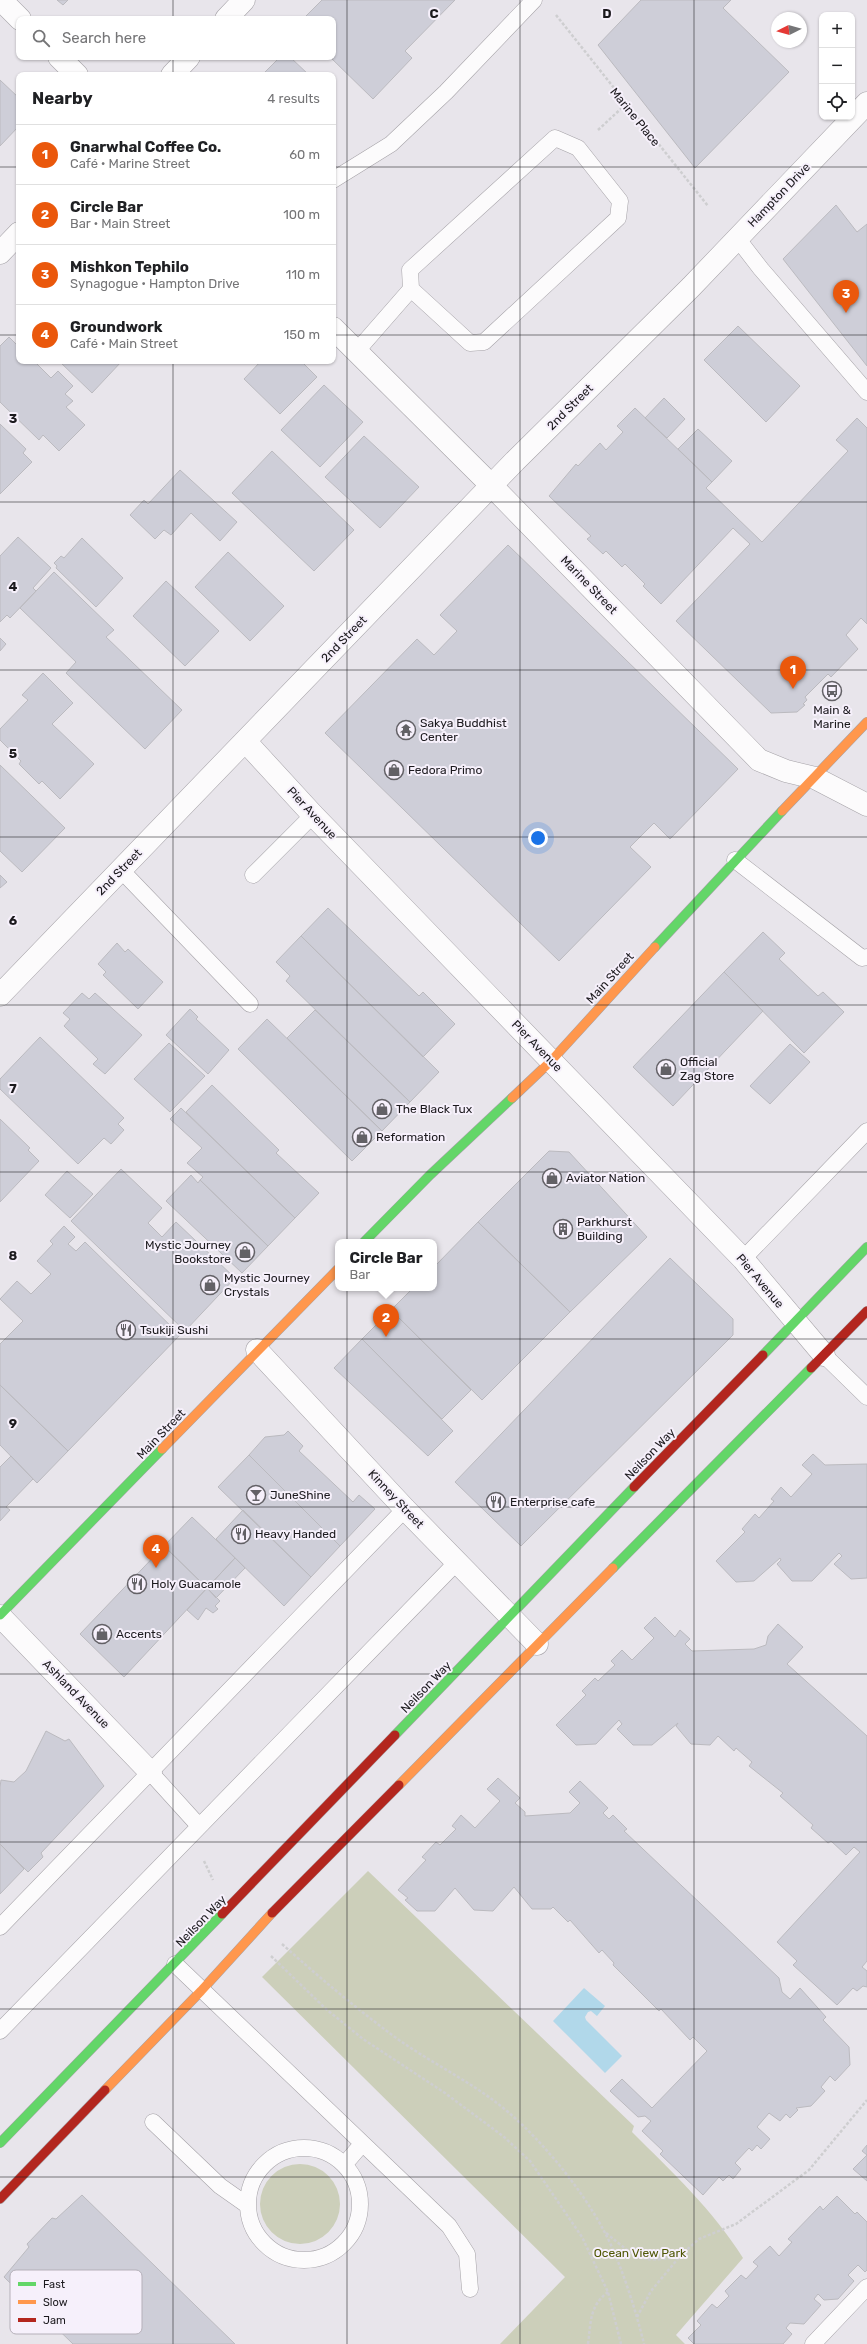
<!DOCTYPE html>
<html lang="en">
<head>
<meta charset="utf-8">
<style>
	:root { --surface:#fff; --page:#f6f6f6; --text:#202124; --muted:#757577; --line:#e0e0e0; --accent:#ea580c }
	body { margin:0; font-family:Rubik,sans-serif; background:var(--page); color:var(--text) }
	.controls { position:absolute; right:12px; top:12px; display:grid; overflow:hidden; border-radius:8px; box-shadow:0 1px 3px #0004 }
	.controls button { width:36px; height:36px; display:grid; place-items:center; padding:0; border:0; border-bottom:1px solid var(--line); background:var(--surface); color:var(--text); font:20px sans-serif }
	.compass { position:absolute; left:771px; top:12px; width:36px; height:36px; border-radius:50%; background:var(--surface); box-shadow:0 1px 3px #0004; rotate:264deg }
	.you { position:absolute; left:538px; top:838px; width:14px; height:14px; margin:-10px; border:3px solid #fff; border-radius:50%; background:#1a73e8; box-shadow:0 0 0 6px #1a73e833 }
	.badge { display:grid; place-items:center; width:26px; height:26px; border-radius:50%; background:var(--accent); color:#fff; font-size:13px; font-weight:700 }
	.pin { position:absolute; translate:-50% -33px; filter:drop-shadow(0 1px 2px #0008) }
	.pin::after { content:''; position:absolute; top:21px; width:14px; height:12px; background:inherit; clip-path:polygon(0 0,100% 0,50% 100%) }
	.popup { position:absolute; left:335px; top:1239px; width:102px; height:52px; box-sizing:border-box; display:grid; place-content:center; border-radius:8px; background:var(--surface); filter:drop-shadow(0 1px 3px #0005); font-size:13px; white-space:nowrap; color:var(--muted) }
	.popup b { font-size:15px; color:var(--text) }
	.popup::after { content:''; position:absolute; left:50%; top:100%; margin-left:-8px; border:8px solid transparent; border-top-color:var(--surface) }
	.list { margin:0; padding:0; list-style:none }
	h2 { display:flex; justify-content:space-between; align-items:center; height:52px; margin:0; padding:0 16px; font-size:17px }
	h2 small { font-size:13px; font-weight:400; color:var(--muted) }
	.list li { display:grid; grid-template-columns:26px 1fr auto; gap:12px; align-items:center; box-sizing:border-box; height:60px; padding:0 16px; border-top:1px solid var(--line) }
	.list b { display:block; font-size:15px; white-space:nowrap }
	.list p { margin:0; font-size:13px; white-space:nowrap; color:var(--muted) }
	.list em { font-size:13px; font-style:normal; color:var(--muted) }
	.icon { flex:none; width:22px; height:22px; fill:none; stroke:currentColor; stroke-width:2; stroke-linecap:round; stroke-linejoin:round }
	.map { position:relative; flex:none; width:867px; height:2344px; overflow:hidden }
	.search { position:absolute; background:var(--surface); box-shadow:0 1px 3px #0004; left:16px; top:16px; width:320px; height:44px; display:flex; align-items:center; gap:10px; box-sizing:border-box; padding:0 14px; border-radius:8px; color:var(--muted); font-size:15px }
	.panel { position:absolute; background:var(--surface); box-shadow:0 1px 3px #0004; left:16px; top:72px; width:320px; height:292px; border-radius:8px }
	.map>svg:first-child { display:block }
	.green { fill:#cccfba }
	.water { fill:#b1d8ea }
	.building { fill:#ceced8; stroke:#bbbabf }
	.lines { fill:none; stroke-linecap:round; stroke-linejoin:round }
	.lane-casing { stroke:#a5a2a7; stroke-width:17 }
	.street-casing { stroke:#a5a2a7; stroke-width:23 }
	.fast-casing { stroke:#a5a2a7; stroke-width:10 }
	.slow-casing { stroke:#a5a2a7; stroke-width:10 }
	.jam-casing { stroke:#a5a2a7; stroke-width:10 }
	.path { stroke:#ceced0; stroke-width:2.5; stroke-dasharray:3 2; stroke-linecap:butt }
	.lane { stroke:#fcfbfc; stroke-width:16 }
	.street { stroke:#fcfbfc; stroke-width:22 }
	.fast { stroke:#63d668; stroke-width:9 }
	.slow { stroke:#ff974d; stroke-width:9 }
	.jam { stroke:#b3261e; stroke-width:9 }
	.grid { fill:none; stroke:#1c1a1e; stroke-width:1; stroke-opacity:0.55 }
	.labels { text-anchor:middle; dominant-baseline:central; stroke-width:4; stroke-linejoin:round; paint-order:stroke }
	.street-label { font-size:12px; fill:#1c1a1e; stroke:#f6f0fb }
	.poi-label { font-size:12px; fill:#1c1a1e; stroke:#f6f0fb; text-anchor:start }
	.park-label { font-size:12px; fill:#505705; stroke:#f6f0fb }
	.key { fill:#f6f0fb; stroke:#b5b0b9; stroke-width:1 }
	.key-label { font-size:11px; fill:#1c1a1e }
	.grid-label { font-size:13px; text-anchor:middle; font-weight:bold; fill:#1c1a1e; stroke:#f6f0fb; stroke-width:4; stroke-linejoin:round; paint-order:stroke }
</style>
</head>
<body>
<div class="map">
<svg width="867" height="2344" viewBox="0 0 867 2344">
	<rect width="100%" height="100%" fill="#e8e5eb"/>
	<path class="green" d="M368,1871L634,2126L632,2132C672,2172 713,2210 743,2258L676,2335L685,2344H500L565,2277L262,1977Z
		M260 2204a40 40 0 1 1 80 0a40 40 0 1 1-80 0Z"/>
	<path class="water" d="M584,1988L605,2006L597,2016L591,2011L588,2012L585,2017L586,2020L622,2056L605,2073L553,2021Z"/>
	<path class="building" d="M57,0H68L63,5Z
		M322,0H455L405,51L412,58L373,99L330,57H333V19H303Z
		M641,0H731L723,8L789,72L695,168L598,45Z
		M280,57H290L309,75H262Z
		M0,80L19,98V126L0,146Z
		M836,205L857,232L867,224V366L783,259Z
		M738,326L800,386L766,422L704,360Z
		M9,337L19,347V361H34L51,378L58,371L73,386L65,394L73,401L66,407L85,425L59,451L43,435L39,440L0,402V346Z
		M59,361H122L92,393Z
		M261,361H301L317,377L280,414L244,379Z
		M324,385L363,422L320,467L281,430Z
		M664,398L685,419L667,438L645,418Z
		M635,408L712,482L706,488L762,542L848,451L836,440L857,418L867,428V624L861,618L846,635L858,649L831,677L828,674L805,697L807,700L803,704L805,705L797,712L771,713L676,621L750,544L733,528L661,604L643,586L645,584L625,564L622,567L606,551L603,554L587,539L591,536L549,496L576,464L578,466L600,443L606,450L623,432L617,426Z
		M0,424L26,449L23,453L32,462L0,494Z
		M698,429L732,461L712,482L678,449Z
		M364,436L419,487L380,528L325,477Z
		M272,451L354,530L314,571L232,493Z
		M180,470L237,522L220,541L191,513L171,535L164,530L155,539L130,515L144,500L148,504Z
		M18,537L51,568L33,588L36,591L10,618L7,615L0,622V556Z
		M82,538L123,578L96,607L56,568L57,566L54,563L61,556L64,558Z
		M508,545L738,769L670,839L654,823L630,847L651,867L559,961L325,733L417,639L434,655L457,631L440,615Z
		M228,552L284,606L250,641L195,587Z
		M54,572L114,630L106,637L182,710L145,749L66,673L76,662L20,608Z
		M166,581L219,631L185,666L133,616Z
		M0,638L6,644L0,651Z
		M43,673L73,703L52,724L94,764L60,799L42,781L39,784L19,764L21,761L0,740V729L28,700L22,695Z
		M0,765L65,828L22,872L0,851Z
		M0,875L7,882L0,888Z
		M328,908L419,996L423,992L455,1024L423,1057L301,936Z
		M763,932L785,953L779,959L818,996L823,992L844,1012L804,1053L724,972Z
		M301,936L439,1072L410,1102L286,981L290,976L276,962Z
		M117,943L125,952L128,949L163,982L138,1009L103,975L106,972L98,964Z
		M724,972L763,1011L673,1106L633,1067Z
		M82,993L89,999L95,993L142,1035L105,1074L93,1064L98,1059L64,1026L70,1019L63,1013Z
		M190,1009L198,1017L196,1019L229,1050L208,1074L166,1035Z
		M315,1010L410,1102L382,1131L287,1038Z
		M267,1019L382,1131L352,1161L238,1049Z
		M40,1037L124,1118L118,1124L124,1130L111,1144L104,1138L78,1164L0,1089V1079Z
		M169,1043L205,1076L170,1112L134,1079Z
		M790,1044L810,1062L770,1104L750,1086Z
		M212,1085L279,1150L276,1153L319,1193L295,1218L186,1112Z
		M181,1108L295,1218L268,1246L200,1180L203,1177L187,1163L202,1148L170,1119Z
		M0,1119L30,1148L28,1150L39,1161L0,1202Z
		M549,1151L569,1152L647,1237L570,1312L478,1222Z
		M121,1169L162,1208L148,1223L162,1237L176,1222L235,1278L185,1331L71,1221Z
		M67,1171L93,1194L70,1218L45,1195Z
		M191,1175L198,1183L200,1180L268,1246L242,1273L166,1201Z
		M478,1222L570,1312L482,1400L391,1310L413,1288H434V1267Z
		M64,1226L75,1237L68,1244L76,1251L85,1242L180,1335L68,1451L0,1385V1344L23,1321L0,1299L17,1281L31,1294L51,1274L37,1261L53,1244L50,1241Z
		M670,1258L733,1319V1335L521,1546L455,1482Z
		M391,1310L471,1390L442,1419L362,1339Z
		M362,1339L453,1431L428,1456L334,1368Z
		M0,1385L68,1451L37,1483L0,1445Z
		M288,1431L303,1446L299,1451L353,1502L359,1495L375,1509L340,1546L249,1455L265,1437L284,1435Z
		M813,1454L825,1465L867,1464V1578L851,1579L834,1564L842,1556L839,1553L812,1581H792L777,1564L781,1560L780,1558L754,1581L736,1582L716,1561L745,1532L742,1529L755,1514L759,1518L774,1501L771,1499L781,1487L791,1497L812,1474L802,1465Z
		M249,1455L340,1546L311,1577L218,1487Z
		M11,1456L33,1479L6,1507L10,1510L0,1521V1467Z
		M243,1510L311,1577L284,1606L216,1539Z
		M192,1517L235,1558L207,1588L164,1546Z
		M164,1546L207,1588L124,1677L80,1634Z
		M235,1558L245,1568L216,1598L207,1588Z
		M207,1588L220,1601L215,1606L218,1609L213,1613L206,1608L198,1620L187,1610Z
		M655,1617L675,1637L680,1630L690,1639L685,1644L692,1651L754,1649L766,1645L768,1636L778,1624L803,1647L787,1664L867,1736V1961L862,1967L867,1971V1987L863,1986L857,1991L853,1988L837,2005L793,1965L797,1961L777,1942L860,1852L854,1847L846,1855L831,1841L828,1843L811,1828L813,1825L780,1796L783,1793L749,1766L752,1762L736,1748L734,1751L718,1736L710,1745L691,1744L676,1726L678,1723L652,1745H633L617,1729L622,1724L619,1720L596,1744L576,1745L556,1725L586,1695L582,1691L595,1678L598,1681L615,1665L611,1661L622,1650L632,1660L654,1638L644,1628Z
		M46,1731L65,1741L69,1739L104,1786L41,1853L43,1857L28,1872L0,1844V1787L1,1780L14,1782L26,1771Z
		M498,1778L520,1798L515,1803L525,1812V1816L570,1813L580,1803L569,1792L580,1781L608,1808L603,1813L609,1819L613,1815L627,1829L624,1831L779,1978L782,1992L790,1999L800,1988L826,2017L823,2020L849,2047L850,2065L835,2081L830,2076L821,2087L825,2091L811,2106L796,2108L798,2110L790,2118L786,2114L780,2121L769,2113L757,2127L770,2139L761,2149L757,2145L752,2151L749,2148L735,2163L741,2169L733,2179L729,2175L723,2181L719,2177L703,2195L660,2154L663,2151L642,2131L651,2121L645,2116L638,2117L610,2091L622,2079L652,2108L707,2051L693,2037L690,2040L661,2009L659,2011L613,1965L614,1963L602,1950L599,1953L570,1920L568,1922L553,1907L551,1909H532L514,1887L493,1911L474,1910L455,1888L435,1911H417L405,1900L408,1898L398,1890L426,1860L422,1857L436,1842L440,1845L456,1829L452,1826L461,1815L475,1828L500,1801L487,1789Z
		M0,1844L24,1869L0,1894Z
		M867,2145V2181L853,2169L867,2155L862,2151Z
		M82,2195L235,2344H73L4,2277L29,2247L27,2244L52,2218L56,2219Z
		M837,2196L855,2214L857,2212L867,2222V2270L865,2272L858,2265L848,2275L854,2281L838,2299L824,2300L818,2294L814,2299L821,2305L804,2324L790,2323L786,2328L792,2334L783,2344H694L688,2338L701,2325L697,2321L712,2304L717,2308L729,2296L725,2291L741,2275L746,2279L758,2266L753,2262L770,2246L779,2256L792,2242L788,2239L820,2206L823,2210Z"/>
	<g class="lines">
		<g class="lane-casing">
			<path id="lane" d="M555,138L578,148L620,201L618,218L484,342L470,343L411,289L410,270Z
				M333,180L391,144L446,92L534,0
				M737,238L761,269L867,392
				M356,352L411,289
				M735,860L862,958L867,957
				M121,870L250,1004
				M253,875L313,815
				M743,1259L867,1131
				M824,1355L867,1397
				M151,1773L199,1826
				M0,1927L405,1509
				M175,1964L449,2226L467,2254L470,2289
				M0,2031L457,1562
				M153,2122L220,2186L247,2205
				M248 2204a56 56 0 1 1 112 0a56 56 0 1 1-112 0Z
				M344,2165L362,2144
				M813,2344L867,2287"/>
		</g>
		<g class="street-casing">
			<path id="street" d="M1,0L20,19
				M226,19L244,0
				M59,57L77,75
				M172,75L189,57
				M0,253L19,233
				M333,328L491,485L759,760L786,771L815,778L867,805
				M246,742L313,815L743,1259L824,1355
				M0,995L515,461L691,287L867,103
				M257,1350L405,1509L537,1644
				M0,1616L151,1773"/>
		</g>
		<g class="fast-casing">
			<path id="fast" d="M655,947L782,811
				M364,1242L430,1175L512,1098
				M763,1355L867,1247
				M613,1568L811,1368
				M0,1615L162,1449
				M395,1735L634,1487
				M0,2143L222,1914"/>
		</g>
		<g class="slow-casing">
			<path id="slow" d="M782,811L867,722
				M512,1098L551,1061L655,947
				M162,1449L338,1269
				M399,1785L613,1568
				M105,2090L201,1991L272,1913"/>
		</g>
		<g class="jam-casing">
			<path id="jam" d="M811,1368L867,1311
				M634,1487L763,1355
				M272,1913L399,1785
				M222,1914L395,1735
				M0,2199L105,2090"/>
		</g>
		<path class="path" d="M556,15L708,206
			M598,130L625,105
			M204,1861L213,1880
			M282,1944C320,1978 358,2010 399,2040C429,2061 463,2078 493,2100C534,2130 582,2188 605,2233C621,2263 636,2311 644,2344
			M271,1956L326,2009L363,2039L445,2093L504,2137L530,2161L582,2237L608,2292L621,2344
			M606,2233C637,2258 640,2264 680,2256
			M637,2317L651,2291L681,2255L699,2239L736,2224L809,2170L867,2100
			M588,2344C591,2323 589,2306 608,2292"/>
		<use href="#lane" class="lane"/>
		<use href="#street" class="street"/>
		<use href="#fast" class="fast"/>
		<use href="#slow" class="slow"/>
		<use href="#jam" class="jam"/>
	</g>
	<path class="grid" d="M173,0V19M347,0V2344M520,0V2344M694,0V2344M173,57V75M0,167H19M333,167H867M0,335H19M333,335H867M173,361V2344M0,502H867M0,670H867M0,837H867M0,1005H867M0,1172H867M0,1339H867M0,1507H867M0,1674H867M0,1842H867M0,2009H867M0,2177H867"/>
	<defs>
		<g id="bus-ring" transform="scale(1)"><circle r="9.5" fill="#f6f0fb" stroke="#636166" stroke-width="1.5"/><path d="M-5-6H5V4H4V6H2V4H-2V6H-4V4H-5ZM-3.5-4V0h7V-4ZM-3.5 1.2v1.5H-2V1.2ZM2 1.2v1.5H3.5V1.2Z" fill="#636166"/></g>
		<g id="temple-ring" transform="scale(1)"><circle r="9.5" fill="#f6f0fb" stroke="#636166" stroke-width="1.5"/><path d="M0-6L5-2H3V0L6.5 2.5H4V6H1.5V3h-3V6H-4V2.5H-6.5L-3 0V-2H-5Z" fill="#636166"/></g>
		<g id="shop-ring" transform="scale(1)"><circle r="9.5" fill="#f6f0fb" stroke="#636166" stroke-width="1.5"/><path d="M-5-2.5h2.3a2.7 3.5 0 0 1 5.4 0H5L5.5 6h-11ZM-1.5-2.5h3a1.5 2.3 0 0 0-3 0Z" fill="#636166"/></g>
		<g id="building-ring" transform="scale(1)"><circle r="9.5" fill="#f6f0fb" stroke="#636166" stroke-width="1.5"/><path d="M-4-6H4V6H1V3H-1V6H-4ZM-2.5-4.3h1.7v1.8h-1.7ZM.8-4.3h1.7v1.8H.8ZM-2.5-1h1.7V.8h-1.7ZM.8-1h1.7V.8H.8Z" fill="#636166"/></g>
		<g id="restaurant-ring" transform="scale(1)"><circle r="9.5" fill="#f6f0fb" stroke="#636166" stroke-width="1.5"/><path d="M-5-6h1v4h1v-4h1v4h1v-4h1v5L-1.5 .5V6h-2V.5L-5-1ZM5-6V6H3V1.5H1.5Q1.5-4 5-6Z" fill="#636166"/></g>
		<g id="bar-ring" transform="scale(1)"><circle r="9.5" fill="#f6f0fb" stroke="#636166" stroke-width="1.5"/><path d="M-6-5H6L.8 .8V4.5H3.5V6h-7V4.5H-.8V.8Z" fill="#636166"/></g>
	</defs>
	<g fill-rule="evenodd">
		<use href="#bus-ring" x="832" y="691"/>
		<use href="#temple-ring" x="406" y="730"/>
		<use href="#shop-ring" x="394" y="770"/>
		<use href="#shop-ring" x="666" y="1069"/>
		<use href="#shop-ring" x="382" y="1109"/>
		<use href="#shop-ring" x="362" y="1137"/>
		<use href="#shop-ring" x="552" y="1178"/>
		<use href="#building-ring" x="563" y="1229"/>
		<use href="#shop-ring" x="245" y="1252"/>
		<use href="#shop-ring" x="210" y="1285"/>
		<use href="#restaurant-ring" x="126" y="1330"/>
		<use href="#bar-ring" x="256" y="1495"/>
		<use href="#restaurant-ring" x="496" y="1502"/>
		<use href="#restaurant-ring" x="241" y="1534"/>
		<use href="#restaurant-ring" x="137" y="1584"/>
		<use href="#shop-ring" x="102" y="1634"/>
	</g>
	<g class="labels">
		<g class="street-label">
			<text transform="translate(635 117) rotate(51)">Marine Place</text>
			<text transform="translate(779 195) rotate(-46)">Hampton Drive</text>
			<text transform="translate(570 407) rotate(-45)">2nd Street</text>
			<text transform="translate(589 585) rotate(46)">Marine Street</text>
			<text transform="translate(344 639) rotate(-46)">2nd Street</text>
			<text transform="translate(312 813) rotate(47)">Pier Avenue</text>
			<text transform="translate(119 872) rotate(-46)">2nd Street</text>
			<text transform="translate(610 978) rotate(-48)">Main Street</text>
			<text transform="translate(537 1046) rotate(46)">Pier Avenue</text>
			<text transform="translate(760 1281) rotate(50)">Pier Avenue</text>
			<text transform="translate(161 1434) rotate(-46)">Main Street</text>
			<text transform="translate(650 1454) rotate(-46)">Neilson Way</text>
			<text transform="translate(396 1499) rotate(47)">Kinney Street</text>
			<text transform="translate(426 1687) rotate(-46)">Neilson Way</text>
			<text transform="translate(76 1694) rotate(46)">Ashland Avenue</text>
			<text transform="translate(201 1921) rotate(-46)">Neilson Way</text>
		</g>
		<g class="poi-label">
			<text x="832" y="710" text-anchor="middle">Main &amp;<tspan x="832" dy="14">Marine</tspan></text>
			<text x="420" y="723">Sakya Buddhist<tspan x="420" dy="14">Center</tspan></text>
			<text x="408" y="770">Fedora Primo</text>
			<text x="680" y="1062">Official<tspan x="680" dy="14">Zag Store</tspan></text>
			<text x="396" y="1109">The Black Tux</text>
			<text x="376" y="1137">Reformation</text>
			<text x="566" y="1178">Aviator Nation</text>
			<text x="577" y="1222">Parkhurst<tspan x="577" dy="14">Building</tspan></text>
			<text x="231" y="1245" text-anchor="end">Mystic Journey<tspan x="231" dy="14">Bookstore</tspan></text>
			<text x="224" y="1278">Mystic Journey<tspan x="224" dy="14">Crystals</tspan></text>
			<text x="140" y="1330">Tsukiji Sushi</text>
			<text x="270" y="1495">JuneShine</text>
			<text x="510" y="1502">Enterprise cafe</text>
			<text x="255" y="1534">Heavy Handed</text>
			<text x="151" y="1584">Holy Guacamole</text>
			<text x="116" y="1634">Accents</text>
		</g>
		<g class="park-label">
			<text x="640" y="2253">Ocean View Park</text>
		</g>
	</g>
	<rect x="10" y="2270" width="132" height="64" rx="6" class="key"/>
	<rect x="18" y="2282" width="18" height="4" fill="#63d668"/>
	<rect x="18" y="2300" width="18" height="4" fill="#ff974d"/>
	<rect x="18" y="2318" width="18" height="4" fill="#b3261e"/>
	<g class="key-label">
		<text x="43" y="2288">Fast</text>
		<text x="43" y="2306">Slow</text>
		<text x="43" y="2324">Jam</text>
	</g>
	<g class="grid-label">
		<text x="434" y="18">C</text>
		<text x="607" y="18">D</text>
		<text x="13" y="423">3</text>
		<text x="13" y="591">4</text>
		<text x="13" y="758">5</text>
		<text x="13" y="925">6</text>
		<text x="13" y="1093">7</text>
		<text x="13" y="1260">8</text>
		<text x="13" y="1428">9</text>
	</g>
</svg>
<div class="controls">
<button>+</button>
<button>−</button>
<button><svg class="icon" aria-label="locate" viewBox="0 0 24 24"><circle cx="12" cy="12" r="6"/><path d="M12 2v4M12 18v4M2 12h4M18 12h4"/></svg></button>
</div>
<svg class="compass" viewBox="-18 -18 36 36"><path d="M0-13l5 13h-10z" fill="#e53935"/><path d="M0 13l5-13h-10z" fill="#757577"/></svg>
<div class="you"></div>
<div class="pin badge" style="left:793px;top:689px">1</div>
<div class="pin badge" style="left:386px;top:1337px">2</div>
<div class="popup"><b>Circle Bar</b>Bar</div>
<div class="pin badge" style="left:846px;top:313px">3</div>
<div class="pin badge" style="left:156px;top:1568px">4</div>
<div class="search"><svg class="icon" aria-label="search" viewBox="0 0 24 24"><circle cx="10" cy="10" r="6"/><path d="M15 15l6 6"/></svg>Search here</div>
<section class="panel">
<h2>Nearby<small>4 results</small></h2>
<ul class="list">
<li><span class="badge">1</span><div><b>Gnarwhal Coffee Co.</b><p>Café · Marine Street</p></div><em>60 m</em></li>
<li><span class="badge">2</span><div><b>Circle Bar</b><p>Bar · Main Street</p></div><em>100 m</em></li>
<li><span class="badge">3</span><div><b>Mishkon Tephilo</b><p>Synagogue · Hampton Drive</p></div><em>110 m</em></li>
<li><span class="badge">4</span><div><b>Groundwork</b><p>Café · Main Street</p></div><em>150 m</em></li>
</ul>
</section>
</div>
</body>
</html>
